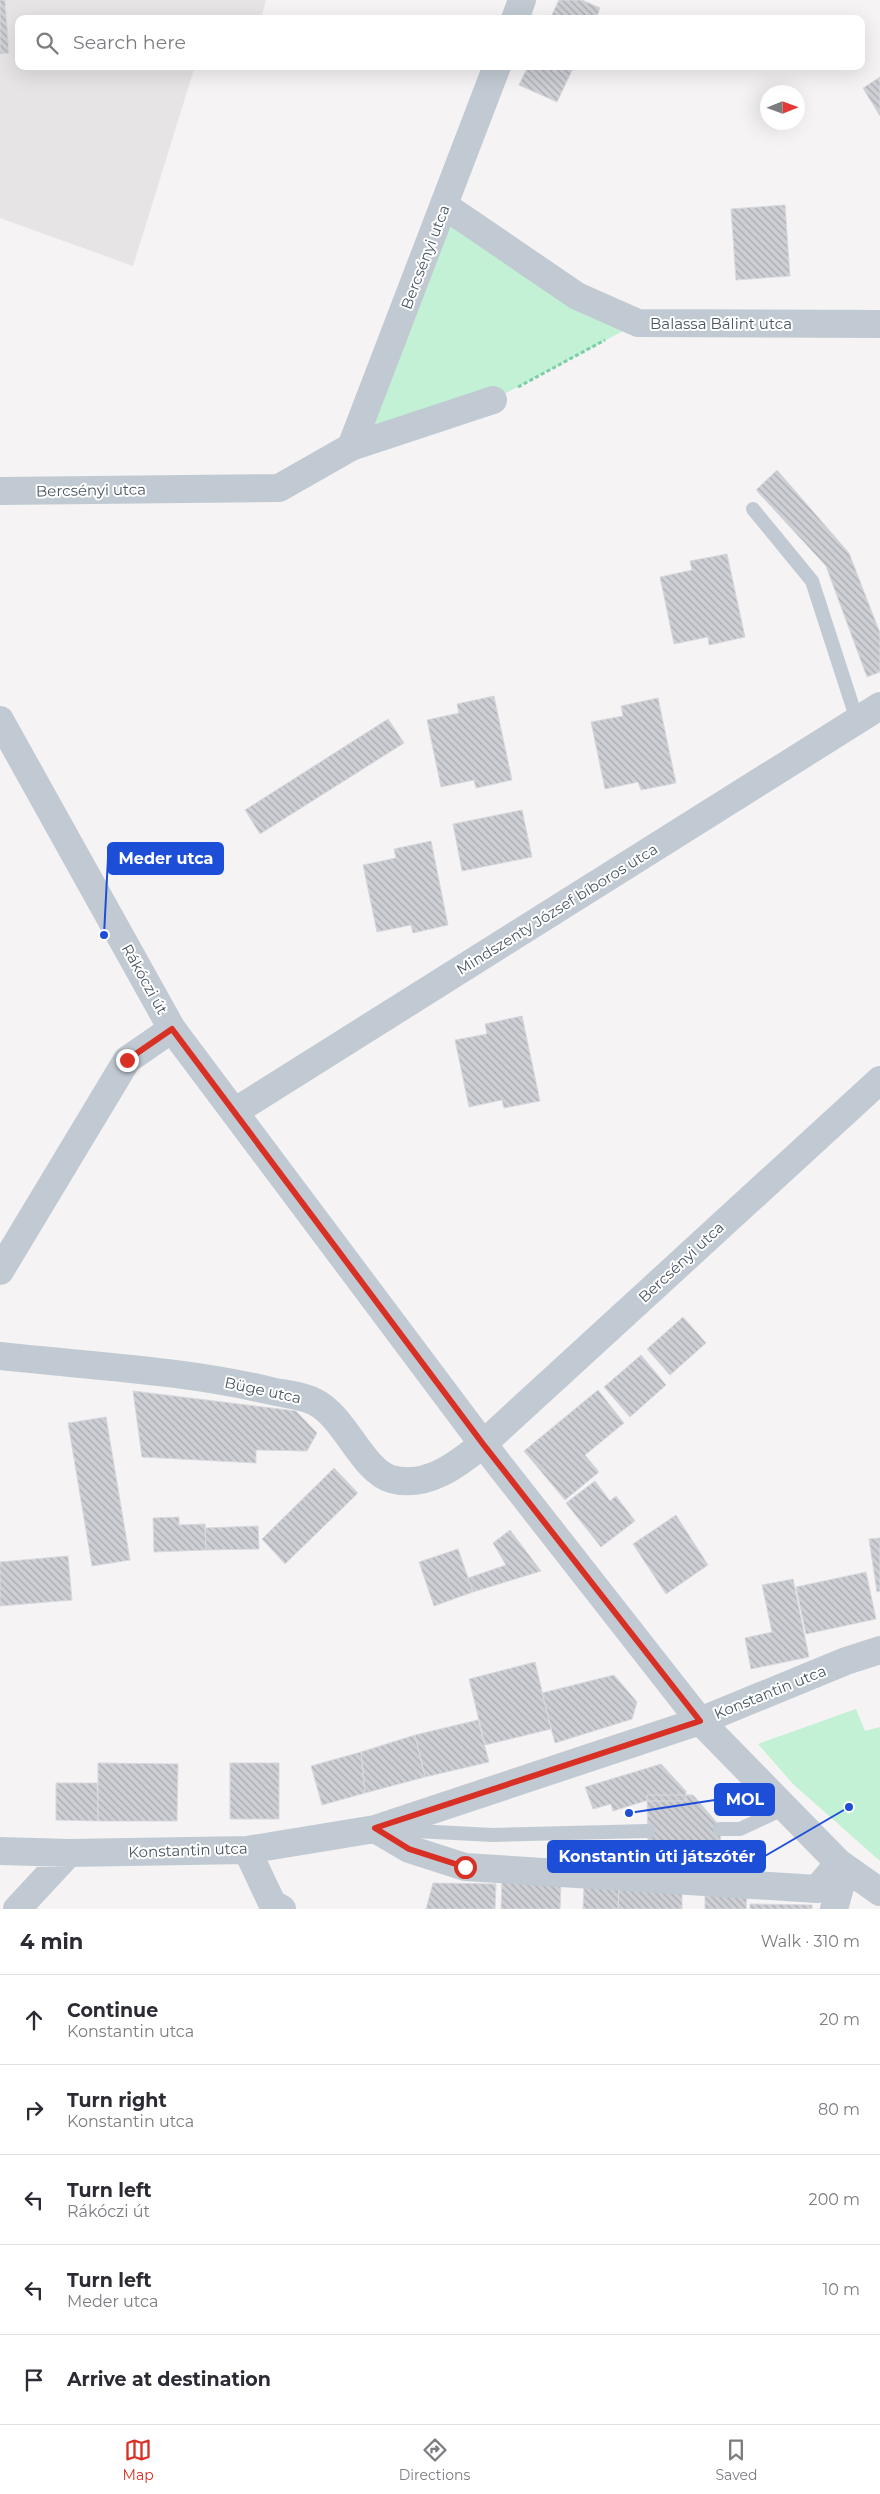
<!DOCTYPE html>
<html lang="en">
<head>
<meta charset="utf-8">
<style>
	:root { --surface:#fff; --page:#f2f2f3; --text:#2b2b33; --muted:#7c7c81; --line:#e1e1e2; --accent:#d93025 }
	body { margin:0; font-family:Montserrat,sans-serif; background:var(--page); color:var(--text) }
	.compass { position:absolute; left:760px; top:85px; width:45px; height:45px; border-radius:50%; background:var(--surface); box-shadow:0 5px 20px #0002; rotate:89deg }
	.stop { position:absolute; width:15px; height:15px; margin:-11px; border:4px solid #d93025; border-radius:50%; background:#fff }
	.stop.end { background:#d93025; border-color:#fff; box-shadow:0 1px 5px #0008 }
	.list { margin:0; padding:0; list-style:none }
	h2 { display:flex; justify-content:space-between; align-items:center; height:65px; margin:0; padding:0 20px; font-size:21px }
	h2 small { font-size:16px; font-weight:400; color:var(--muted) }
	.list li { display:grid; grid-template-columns:32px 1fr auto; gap:15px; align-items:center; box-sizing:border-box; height:90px; padding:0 20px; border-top:1px solid var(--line) }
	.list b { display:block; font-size:19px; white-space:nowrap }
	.list p { margin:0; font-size:16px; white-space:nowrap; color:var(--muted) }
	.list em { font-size:16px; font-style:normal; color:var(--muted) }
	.icon { flex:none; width:28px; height:28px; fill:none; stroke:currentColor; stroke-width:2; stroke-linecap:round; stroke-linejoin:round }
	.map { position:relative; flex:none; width:880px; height:1909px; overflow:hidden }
	.search { position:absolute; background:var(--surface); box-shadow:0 5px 20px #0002; left:15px; right:15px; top:15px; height:55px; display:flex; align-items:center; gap:12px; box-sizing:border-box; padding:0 18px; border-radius:10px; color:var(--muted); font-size:19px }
	.sheet { height:515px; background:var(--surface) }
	nav { display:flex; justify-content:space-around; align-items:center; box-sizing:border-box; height:70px; border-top:1px solid var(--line); background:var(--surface); font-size:14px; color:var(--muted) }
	nav a { display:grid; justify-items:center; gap:2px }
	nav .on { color:var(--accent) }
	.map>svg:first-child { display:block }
	.education { fill:#e6e4e5 }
	.green { fill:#c3f1d5 }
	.building { fill:url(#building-back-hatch); stroke:#d7d9de }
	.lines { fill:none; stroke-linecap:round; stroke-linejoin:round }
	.path { stroke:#7ad0a6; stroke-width:3; stroke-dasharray:4 2.5; stroke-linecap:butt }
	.lane { stroke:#c1cad2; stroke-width:14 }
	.street { stroke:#c1cad2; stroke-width:28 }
	.route { stroke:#d93025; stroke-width:6 }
	.labels { text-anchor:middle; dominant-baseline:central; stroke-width:4; stroke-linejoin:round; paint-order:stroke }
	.street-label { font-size:15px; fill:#4a5661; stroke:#fff }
	.leader { fill:none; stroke:#1d4ed8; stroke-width:2 }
	.callout-dot { fill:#1d4ed8; stroke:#fff; stroke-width:2 }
	.callout { fill:#1d4ed8; stroke:#1d4ed8; stroke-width:2 }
	.callout-label { font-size:16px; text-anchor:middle; font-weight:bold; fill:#fff }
</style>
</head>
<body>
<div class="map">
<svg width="880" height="1909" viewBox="0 0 880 1909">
	<defs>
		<pattern id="building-back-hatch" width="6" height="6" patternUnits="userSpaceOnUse" patternTransform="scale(1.25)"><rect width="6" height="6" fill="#cdcfd5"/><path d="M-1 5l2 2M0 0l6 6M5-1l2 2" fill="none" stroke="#a8abb0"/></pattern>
	</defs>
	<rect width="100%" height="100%" fill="#f5f3f3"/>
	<path class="education" d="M5,0H266L261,19H19V66H195L133,266L0,218V54L8,53Z"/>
	<path class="green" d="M445,206L638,323L493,400L351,447Z
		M856,1709L865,1731L880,1727V1861L793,1784L758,1744Z"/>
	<path class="building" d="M0,0H5L9,53L0,54Z
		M559,0H582L600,8L596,19H550Z
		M528,66H574L557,102L519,85Z
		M880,77V116L863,88Z
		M785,205L790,276L736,280L731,209Z
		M777,470L849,553L880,633V672L867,677L826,566L756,490Z
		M727,554L745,637L709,645L708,637L674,644L660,577L692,570L690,561Z
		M494,696L512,780L476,788L474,780L441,787L427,720L459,713L457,704Z
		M658,698L676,783L641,790L638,782L605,789L591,722L623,716L621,706Z
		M388,719L404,743L260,834L245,810Z
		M522,810L532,857L462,871L453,824Z
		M431,841L448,925L413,933L411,925L377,932L363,865L396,858L394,849Z
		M522,1016L540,1101L504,1108L502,1100L469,1107L455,1040L487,1034L485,1024Z
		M683,1317L706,1343L670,1375L647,1349Z
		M641,1355L666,1385L630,1417L604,1387Z
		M598,1390L624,1423L585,1455L599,1472L565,1500L524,1451Z
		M133,1391L296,1411L317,1433L307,1451L256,1450V1463L142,1457Z
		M106,1417L130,1560L92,1566L68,1423Z
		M334,1468L358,1493L285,1564L262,1539Z
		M595,1481L610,1501L616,1496L635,1521L601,1547L566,1503Z
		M676,1515L708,1565L666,1594L633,1544Z
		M179,1517V1525L205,1524L206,1550L154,1552L153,1518Z
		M258,1526L259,1549L206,1550L205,1528Z
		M510,1530L541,1571L473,1592L468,1578L506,1565L493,1543Z
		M880,1538V1591L877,1592L869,1539Z
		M458,1549L473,1592L434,1606L419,1562Z
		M68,1556L72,1600L0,1606V1562Z
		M866,1572L876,1619L806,1634L796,1587Z
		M793,1579L809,1657L751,1669L745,1638L772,1632L762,1585Z
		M535,1662L551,1729L485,1745L469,1679Z
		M614,1675L637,1702L632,1719L555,1743L542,1693Z
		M478,1720L489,1762L425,1777L415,1735Z
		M415,1735L425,1777L365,1793L361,1752Z
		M361,1752L365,1793L322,1805L311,1766Z
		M98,1763L178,1764L177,1821H98Z
		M230,1763H279V1819H230Z
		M661,1764L686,1791V1801H645L613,1811L611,1804L593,1809L585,1787Z
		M56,1783H97L98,1821L56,1820Z
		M647,1795H693L720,1826L721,1847L648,1846Z
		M502,1879L561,1881L560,1909H501Z
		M433,1883L496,1884L495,1909H426Z
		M584,1886H619L618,1909H583Z
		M619,1886L682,1888V1909H618Z
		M705,1893L747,1894L746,1909H705Z
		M750,1904L812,1905V1909H750Z"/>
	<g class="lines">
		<path class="path" d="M518,387L605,340"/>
		<path class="lane" d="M753,509L812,581L857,720
			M720,1829H740L785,1808
			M396,1830L493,1835L648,1831"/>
		<path class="street" d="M515,19L522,0
			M445,206L577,296L638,323L880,324
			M351,447L497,66
			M0,491L279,488L351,447L493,400
			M0,720L172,1029L483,1444L700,1721L839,1863L880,1892
			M234,1112L880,706
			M0,1271L127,1060L172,1029
			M0,1356C89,1366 183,1370 271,1391C284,1394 303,1395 315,1402C345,1417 362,1470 391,1479C426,1489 457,1465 483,1444L880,1080
			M375,1829L409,1849L465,1867L817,1889L839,1863
			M247,1850L272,1903L282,1909
			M0,1851L69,1853L247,1850L375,1829L700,1721L846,1661L880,1650
			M17,1909L69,1853
			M834,1909L845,1869"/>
	</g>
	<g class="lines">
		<path class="route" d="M127,1060L172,1029L483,1444L700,1721L375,1828L409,1849L465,1867"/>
	</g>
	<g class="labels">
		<g class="street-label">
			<text transform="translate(425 257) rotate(-69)">Bercsényi utca</text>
			<text x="721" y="323">Balassa Bálint utca</text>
			<text transform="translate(91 490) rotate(-1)">Bercsényi utca</text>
			<text transform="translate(557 909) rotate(-32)">Mindszenty József bíboros utca</text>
			<text transform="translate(145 979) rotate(61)">Rákóczi út</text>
			<text transform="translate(681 1262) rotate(-43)">Bercsényi utca</text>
			<text transform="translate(263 1390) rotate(12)">Büge utca</text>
			<text transform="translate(770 1692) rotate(-22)">Konstantin utca</text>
			<text transform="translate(188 1850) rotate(-2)">Konstantin utca</text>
		</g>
	</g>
	<path class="leader" d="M104 935L108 858M629 1813L715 1800M849 1807L765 1856"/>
	<g class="callout-dot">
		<circle cx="104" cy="935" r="5"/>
		<circle cx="629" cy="1813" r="5"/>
		<circle cx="849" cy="1807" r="5"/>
	</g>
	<g class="callout">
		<rect x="108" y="843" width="115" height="31" rx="5"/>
		<rect x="715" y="1784" width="59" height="31" rx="5"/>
		<rect x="548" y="1841" width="217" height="31" rx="5"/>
	</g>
	<g class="callout-label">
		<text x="166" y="864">Meder utca</text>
		<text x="745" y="1805">MOL</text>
		<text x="657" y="1862">Konstantin úti játszótér</text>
	</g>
</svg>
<svg class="compass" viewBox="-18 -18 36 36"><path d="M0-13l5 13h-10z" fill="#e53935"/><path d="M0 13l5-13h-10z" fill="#7c7c81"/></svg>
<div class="stop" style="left:465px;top:1867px"></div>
<div class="stop end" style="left:127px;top:1060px"></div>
<div class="search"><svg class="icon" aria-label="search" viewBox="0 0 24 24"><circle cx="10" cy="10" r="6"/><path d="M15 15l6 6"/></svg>Search here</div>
</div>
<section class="sheet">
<h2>4 min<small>Walk · 310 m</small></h2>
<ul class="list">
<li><svg class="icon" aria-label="ahead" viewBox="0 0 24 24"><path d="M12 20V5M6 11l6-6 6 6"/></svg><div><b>Continue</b><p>Konstantin utca</p></div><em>20 m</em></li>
<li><svg class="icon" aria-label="right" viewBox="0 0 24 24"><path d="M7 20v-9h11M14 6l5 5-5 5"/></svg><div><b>Turn right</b><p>Konstantin utca</p></div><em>80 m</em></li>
<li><svg class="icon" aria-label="left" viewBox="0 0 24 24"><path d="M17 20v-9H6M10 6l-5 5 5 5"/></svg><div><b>Turn left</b><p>Rákóczi út</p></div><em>200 m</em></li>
<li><svg class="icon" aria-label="left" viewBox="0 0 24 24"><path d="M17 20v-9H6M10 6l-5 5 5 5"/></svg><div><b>Turn left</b><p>Meder utca</p></div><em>10 m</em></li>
<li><svg class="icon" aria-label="arrive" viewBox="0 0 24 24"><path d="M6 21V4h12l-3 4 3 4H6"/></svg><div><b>Arrive at destination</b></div></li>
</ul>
</section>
<nav>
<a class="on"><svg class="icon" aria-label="map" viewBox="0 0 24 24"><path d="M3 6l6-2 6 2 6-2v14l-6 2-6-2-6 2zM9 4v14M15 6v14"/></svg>Map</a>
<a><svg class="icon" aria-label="directions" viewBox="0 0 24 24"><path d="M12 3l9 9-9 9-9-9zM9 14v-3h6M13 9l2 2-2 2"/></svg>Directions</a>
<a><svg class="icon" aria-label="saved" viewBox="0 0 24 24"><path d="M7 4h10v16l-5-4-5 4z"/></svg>Saved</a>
</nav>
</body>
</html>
